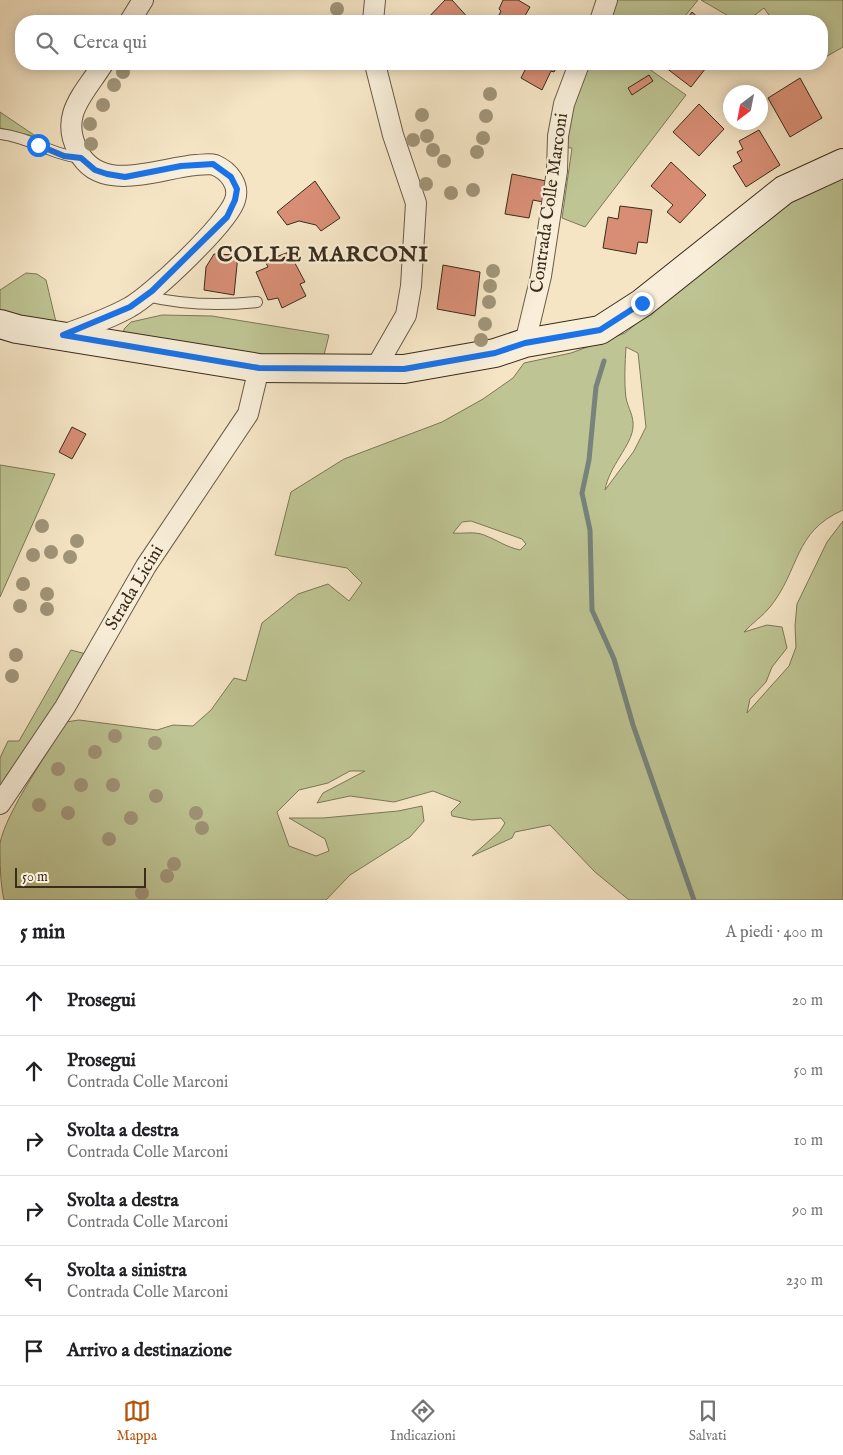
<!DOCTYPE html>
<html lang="it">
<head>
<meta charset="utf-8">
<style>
	:root { --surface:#fff; --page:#f6f6f6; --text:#202124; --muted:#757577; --line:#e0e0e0; --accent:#b45309 }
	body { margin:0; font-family:"IM FELL English",serif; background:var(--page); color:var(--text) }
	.compass { position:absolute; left:723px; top:85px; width:45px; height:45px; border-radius:50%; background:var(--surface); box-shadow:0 2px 12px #0003; rotate:212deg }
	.scale { position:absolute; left:15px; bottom:12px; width:131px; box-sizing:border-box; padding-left:5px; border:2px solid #3a2c1b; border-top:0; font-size:14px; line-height:18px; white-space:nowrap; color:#3a2c1b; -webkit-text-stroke:4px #f8eed9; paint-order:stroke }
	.stop { position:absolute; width:15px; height:15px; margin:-11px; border:4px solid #1a73e8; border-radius:50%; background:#fff }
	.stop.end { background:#1a73e8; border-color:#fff; box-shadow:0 1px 5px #0008 }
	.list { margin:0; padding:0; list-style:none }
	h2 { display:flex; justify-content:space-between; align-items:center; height:65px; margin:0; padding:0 20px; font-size:21px }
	h2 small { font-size:16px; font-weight:400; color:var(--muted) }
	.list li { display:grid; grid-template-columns:32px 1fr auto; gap:15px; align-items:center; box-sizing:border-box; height:70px; padding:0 20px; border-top:1px solid var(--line) }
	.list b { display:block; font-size:19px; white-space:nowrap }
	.list p { margin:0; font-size:16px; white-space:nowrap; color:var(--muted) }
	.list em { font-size:16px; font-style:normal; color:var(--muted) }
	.icon { flex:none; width:28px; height:28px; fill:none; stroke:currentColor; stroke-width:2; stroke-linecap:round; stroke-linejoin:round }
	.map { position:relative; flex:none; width:843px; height:900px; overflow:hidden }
	.search { position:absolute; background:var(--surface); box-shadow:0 2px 12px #0003; left:15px; right:15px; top:15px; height:55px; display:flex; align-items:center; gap:12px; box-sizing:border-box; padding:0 18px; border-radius:20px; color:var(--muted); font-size:19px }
	.sheet { height:485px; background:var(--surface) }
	nav { display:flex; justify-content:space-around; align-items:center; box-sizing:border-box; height:70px; border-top:1px solid var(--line); background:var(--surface); font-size:14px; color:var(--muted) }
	nav a { display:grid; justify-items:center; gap:2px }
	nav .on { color:var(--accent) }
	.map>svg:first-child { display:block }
	.green { fill:#bec493; stroke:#7c7857; fill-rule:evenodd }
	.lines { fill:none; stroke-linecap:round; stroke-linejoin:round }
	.stream { stroke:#77837c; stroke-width:5 }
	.building { fill:#d88e75; stroke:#3a2c1b }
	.lane-casing { stroke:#695a46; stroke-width:12 }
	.street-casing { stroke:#695a46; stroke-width:22 }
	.secondary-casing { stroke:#3a2c1b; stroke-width:30 }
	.lane { stroke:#f8eed9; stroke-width:10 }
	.street { stroke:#f8eed9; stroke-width:20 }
	.secondary { stroke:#f8eed9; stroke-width:28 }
	.tree { fill:#a09478 }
	.route { stroke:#1a73e8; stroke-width:6 }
	.labels { text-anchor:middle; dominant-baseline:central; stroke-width:4.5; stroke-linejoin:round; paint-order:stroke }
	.street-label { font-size:18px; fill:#3a2c1b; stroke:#f8eed9 }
	.district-label { font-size:22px; font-weight:bold; letter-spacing:1px; fill:#3a2c1b; stroke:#f8eed9 }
</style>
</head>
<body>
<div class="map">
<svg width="843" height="900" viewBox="0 0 843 900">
	<rect width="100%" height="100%" fill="#f5e5c5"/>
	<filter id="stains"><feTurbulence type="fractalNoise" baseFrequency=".004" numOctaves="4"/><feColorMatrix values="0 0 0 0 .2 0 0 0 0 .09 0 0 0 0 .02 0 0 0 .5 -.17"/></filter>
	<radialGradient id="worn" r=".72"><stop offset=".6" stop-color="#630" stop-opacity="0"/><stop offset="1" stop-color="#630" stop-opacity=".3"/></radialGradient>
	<path class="green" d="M609,0H698L681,21H602Z
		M701,0H843V47L822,59V21H773L764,8L747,21H737Z
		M582,64H647L645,66L686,95L585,227L562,218L572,148L560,147Z
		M0,112L37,137L0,128Z
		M843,174V510C793,532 800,570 770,607C763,616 752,623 744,632L767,625L782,627L787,648L772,667L766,682L750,699L747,713L789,666L796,647L795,626L797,604L827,542L843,521V900H629L595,872L550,825L515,832L512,838L472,856L500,831L505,823L501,818L472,820L452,816L451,812L461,802L433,791L394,802L350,796L317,803L323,793L365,771H350L328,783L299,790L277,812L289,846L316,856L329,851L325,839L289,818H323L398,811L422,806L424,821L410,837L350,875L326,900H4C0,883 0,861 0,843C7,810 48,753 66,722L79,720L157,730L173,725L193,726L211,710L234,678L246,681L262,623L298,594L328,584L349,601L362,583L347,568L275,555L291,492L344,459L442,422L483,399L513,378L524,363L571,353L625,333L785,201ZM626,347L638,353L646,427L634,451L605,490C609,466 632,445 633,427C634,416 628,408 626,398C624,382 625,363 626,347ZM471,521L522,539L526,544L520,550C506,547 497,540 484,535C474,531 463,534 453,533L462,522Z
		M26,273L37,274L46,280L56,322L0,318V290Z
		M162,315L212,316L329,335L322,363L123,340L124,329L131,322Z
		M0,465L55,474L0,597Z
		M71,650L86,654L0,794V758L8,741H19Z"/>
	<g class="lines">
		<path class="stream" d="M604,361L596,387L589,460L582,493L590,530L592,610L614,659L633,725L694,900"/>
	</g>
	<path class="building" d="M445,0H452L471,21H425Z
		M503,0H518L530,7L522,21H496L501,11L499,9Z
		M692,12L702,21H685Z
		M528,64H559L554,72L551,71L542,90L521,78Z
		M661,64H709L691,87Z
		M649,75L653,81L632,95L628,88Z
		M800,78L822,118L790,137L768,98Z
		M699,104L724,129L699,156L673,132Z
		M759,130L780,165L746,187L733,166L742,161L737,152L743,149L739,141Z
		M671,162L706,195L680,223L667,212L673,205L651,186Z
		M512,174L546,181L543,202L533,200L529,218L505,214Z
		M315,181L340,218L321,231L316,225L299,221L287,225L277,212Z
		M620,206L652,210L647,243L638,242L636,254L603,248L608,217L618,219Z
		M289,252L305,282L300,284L306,296L282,308L278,298L268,300L256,272L268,267L265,261Z
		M214,254L238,255L234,295L204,290L206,267Z
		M443,265L480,272L475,316L437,309Z
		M72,427L86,434L72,459L59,452Z"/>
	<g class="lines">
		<g class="lane-casing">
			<path id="lane" d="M0,134C29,137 52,155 81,158
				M146,296C183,305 218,306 257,302"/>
		</g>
		<g class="street-casing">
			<path id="street" d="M130,21L143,0
				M373,21L375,0
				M600,21L607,0
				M375,64L393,135L416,203L411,286L406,315L375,369
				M63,335C85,327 109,319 130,307C151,296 229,222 235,200C240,185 229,171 215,165C209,163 202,165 196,165C159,168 100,195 78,151C59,115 84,94 103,64
				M525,343L541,276L557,171L558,136L564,104L579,64
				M0,804L65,707L146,566L248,414L259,368"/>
		</g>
		<g class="secondary-casing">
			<path id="secondary" d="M0,324L17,329L259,368L404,369L495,353L525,343L600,330L642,303L784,190L843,163"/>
		</g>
		<use href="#lane" class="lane"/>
		<use href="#street" class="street"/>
		<use href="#secondary" class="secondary"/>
	</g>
	<g class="tree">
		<circle cx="337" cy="9" r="7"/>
		<circle cx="123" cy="72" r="7"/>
		<circle cx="114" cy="85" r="7"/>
		<circle cx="490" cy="94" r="7"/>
		<circle cx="103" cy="105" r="7"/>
		<circle cx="422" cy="115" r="7"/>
		<circle cx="486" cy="116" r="7"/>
		<circle cx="90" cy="124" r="7"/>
		<circle cx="427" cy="136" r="7"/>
		<circle cx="483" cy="138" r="7"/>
		<circle cx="413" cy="140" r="7"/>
		<circle cx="91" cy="144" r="7"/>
		<circle cx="433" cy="150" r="7"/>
		<circle cx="477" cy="152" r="7"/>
		<circle cx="444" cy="161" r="7"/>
		<circle cx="426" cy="184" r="7"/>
		<circle cx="473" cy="190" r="7"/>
		<circle cx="451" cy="193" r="7"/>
		<circle cx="493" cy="271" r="7"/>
		<circle cx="490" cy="286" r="7"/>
		<circle cx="489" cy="302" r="7"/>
		<circle cx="485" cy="324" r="7"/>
		<circle cx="481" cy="340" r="7"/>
		<circle cx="42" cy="526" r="7"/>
		<circle cx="77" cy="541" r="7"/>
		<circle cx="51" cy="552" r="7"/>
		<circle cx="33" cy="555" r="7"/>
		<circle cx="70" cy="557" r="7"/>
		<circle cx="23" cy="584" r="7"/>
		<circle cx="47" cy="594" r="7"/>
		<circle cx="20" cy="606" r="7"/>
		<circle cx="47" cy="609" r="7"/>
		<circle cx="16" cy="655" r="7"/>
		<circle cx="12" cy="676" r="7"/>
		<circle cx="115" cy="736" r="7"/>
		<circle cx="155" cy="743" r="7"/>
		<circle cx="95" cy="752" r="7"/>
		<circle cx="58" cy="769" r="7"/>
		<circle cx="81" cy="785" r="7"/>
		<circle cx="113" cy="785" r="7"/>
		<circle cx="156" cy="796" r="7"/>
		<circle cx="39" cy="805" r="7"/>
		<circle cx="68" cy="813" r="7"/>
		<circle cx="196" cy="813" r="7"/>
		<circle cx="131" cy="818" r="7"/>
		<circle cx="202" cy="828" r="7"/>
		<circle cx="109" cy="839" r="7"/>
		<circle cx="174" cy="864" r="7"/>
		<circle cx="167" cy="876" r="7"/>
		<circle cx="142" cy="893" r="7"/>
	</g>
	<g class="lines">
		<path class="route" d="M38,145L64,156L81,158L95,170L107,174L125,177L181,166L213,164L231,177L237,189L235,200L227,217L152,291L130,307L63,335L259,368L404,369L495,353L525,343L600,330L642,303"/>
	</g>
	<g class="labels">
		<g class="street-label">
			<text transform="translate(550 203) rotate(-82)">Contrada Colle Marconi</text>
			<text transform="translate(135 588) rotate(-59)">Strada Licini</text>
		</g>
		<g class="district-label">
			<text x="323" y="255">COLLE MARCONI</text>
		</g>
	</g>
	<rect width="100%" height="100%" filter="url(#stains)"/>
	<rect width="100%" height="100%" fill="url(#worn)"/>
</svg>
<svg class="compass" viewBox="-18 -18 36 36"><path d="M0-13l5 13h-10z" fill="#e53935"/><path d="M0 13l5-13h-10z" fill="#757577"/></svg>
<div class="scale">50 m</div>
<div class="stop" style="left:38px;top:145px"></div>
<div class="stop end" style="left:642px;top:303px"></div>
<div class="search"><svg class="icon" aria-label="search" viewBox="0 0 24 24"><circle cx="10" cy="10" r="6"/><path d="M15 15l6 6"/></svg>Cerca qui</div>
</div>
<section class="sheet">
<h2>5 min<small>A piedi · 400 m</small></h2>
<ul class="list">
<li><svg class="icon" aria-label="ahead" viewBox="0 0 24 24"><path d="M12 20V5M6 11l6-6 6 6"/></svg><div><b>Prosegui</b></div><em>20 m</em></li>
<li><svg class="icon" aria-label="ahead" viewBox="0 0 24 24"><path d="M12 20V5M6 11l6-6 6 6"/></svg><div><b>Prosegui</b><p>Contrada Colle Marconi</p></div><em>50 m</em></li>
<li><svg class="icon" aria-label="right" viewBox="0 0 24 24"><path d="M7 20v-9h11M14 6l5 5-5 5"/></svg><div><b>Svolta a destra</b><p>Contrada Colle Marconi</p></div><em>10 m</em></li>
<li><svg class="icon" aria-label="right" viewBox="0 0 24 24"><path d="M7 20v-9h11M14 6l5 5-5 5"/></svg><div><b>Svolta a destra</b><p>Contrada Colle Marconi</p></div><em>90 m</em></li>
<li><svg class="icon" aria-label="left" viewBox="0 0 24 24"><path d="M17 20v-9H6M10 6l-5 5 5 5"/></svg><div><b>Svolta a sinistra</b><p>Contrada Colle Marconi</p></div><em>230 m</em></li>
<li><svg class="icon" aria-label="arrive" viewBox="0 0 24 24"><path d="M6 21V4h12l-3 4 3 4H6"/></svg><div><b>Arrivo a destinazione</b></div></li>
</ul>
</section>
<nav>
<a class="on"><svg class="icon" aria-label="map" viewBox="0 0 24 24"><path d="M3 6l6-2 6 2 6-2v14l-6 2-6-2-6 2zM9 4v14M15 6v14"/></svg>Mappa</a>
<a><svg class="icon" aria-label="directions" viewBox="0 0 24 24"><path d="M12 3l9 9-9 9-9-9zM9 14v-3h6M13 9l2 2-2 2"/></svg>Indicazioni</a>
<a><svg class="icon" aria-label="saved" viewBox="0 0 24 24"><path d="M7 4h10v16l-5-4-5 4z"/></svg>Salvati</a>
</nav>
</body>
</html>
